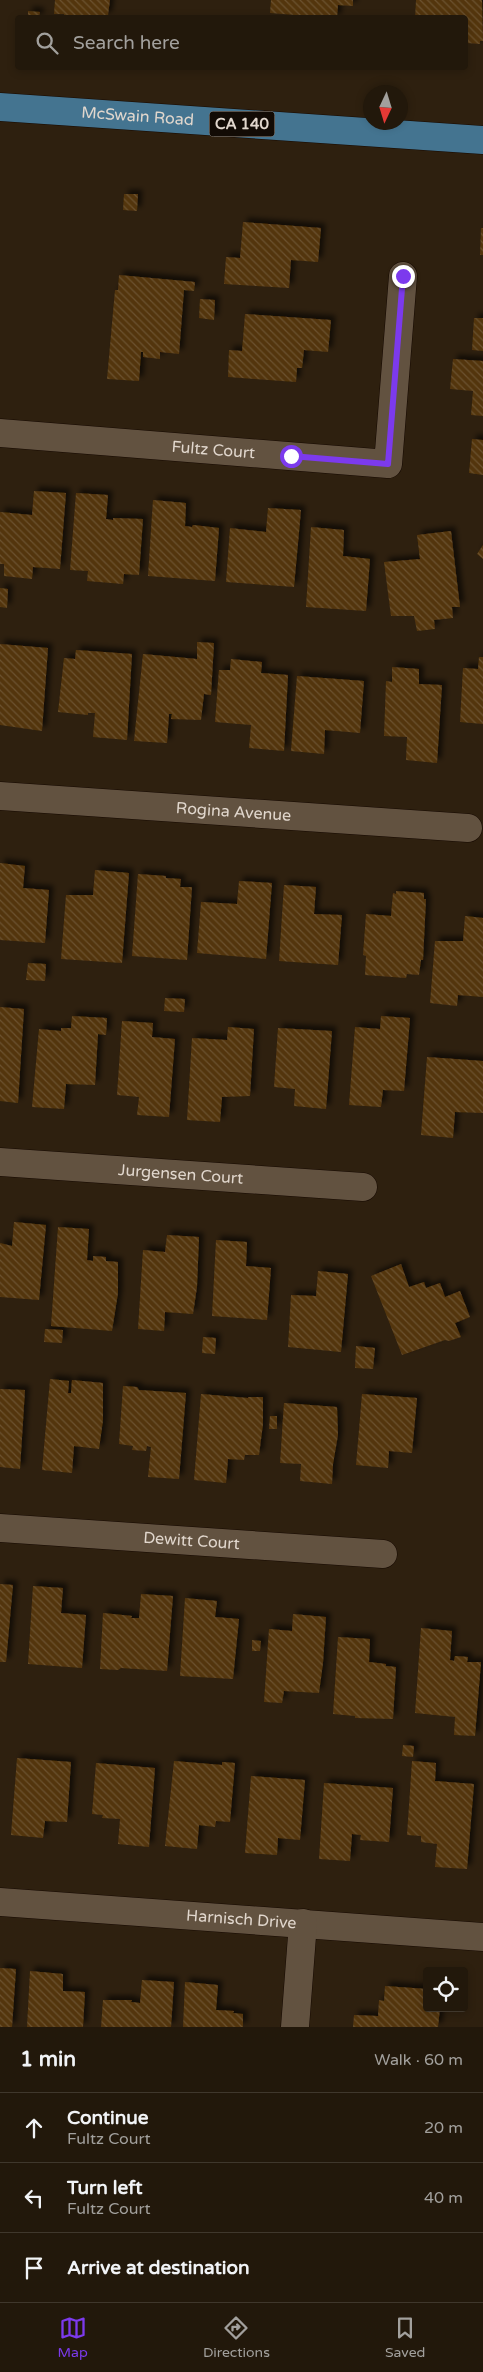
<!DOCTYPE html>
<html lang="en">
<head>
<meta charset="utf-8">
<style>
	:root { --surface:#22180b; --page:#2e2519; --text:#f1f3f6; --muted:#a2a09d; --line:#3f372c; --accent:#7c3aed }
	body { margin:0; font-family:"Varela Round",sans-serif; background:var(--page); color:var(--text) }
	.controls { position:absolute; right:15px; bottom:15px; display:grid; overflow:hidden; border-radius:5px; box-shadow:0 2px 8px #0003 }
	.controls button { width:45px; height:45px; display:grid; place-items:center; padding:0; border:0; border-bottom:1px solid var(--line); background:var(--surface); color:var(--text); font:25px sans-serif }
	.compass { position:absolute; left:363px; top:85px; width:45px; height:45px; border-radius:50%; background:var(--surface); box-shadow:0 2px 8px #0003; rotate:184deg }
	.stop { position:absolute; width:15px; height:15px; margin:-11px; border:4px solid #7c3aed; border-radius:50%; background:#fff }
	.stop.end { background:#7c3aed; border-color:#fff; box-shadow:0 1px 5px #0008 }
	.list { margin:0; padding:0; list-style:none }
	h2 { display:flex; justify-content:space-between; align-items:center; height:65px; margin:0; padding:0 20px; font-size:21px }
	h2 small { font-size:16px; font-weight:400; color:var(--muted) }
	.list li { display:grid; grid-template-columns:32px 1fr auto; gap:15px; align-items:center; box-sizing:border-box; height:70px; padding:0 20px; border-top:1px solid var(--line) }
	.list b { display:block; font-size:19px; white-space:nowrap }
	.list p { margin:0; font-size:16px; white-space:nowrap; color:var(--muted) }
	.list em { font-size:16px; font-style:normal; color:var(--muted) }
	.icon { flex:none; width:28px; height:28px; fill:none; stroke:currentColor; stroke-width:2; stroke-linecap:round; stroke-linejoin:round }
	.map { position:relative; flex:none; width:483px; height:2027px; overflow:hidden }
	.search { position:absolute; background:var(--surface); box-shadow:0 2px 8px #0003; left:15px; right:15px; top:15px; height:55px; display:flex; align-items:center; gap:12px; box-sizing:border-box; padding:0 18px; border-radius:5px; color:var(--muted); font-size:19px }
	.sheet { height:275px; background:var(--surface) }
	nav { display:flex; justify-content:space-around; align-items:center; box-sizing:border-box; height:70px; border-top:1px solid var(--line); background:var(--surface); font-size:14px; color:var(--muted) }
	nav a { display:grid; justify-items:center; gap:2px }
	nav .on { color:var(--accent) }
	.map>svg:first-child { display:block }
	.building { fill:url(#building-back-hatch); filter:url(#shadow) }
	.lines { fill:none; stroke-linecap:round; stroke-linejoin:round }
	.minor-casing { stroke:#160900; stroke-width:29 }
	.major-casing { stroke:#160900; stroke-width:29 }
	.minor { stroke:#625240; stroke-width:28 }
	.major { stroke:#447490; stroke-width:28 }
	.route { stroke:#7c3aed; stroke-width:6 }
	.labels { text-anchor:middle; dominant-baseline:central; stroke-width:4.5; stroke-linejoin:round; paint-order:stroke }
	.shield { fill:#120b05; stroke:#a39a91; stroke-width:1 }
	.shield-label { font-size:15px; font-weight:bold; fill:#e1d7cd }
	.street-label { font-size:16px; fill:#e1d7cd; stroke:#120b05 }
</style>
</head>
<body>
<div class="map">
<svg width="483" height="2027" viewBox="0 0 483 2027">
	<defs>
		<pattern id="building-back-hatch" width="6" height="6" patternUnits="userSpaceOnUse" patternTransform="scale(1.25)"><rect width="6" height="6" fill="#53350d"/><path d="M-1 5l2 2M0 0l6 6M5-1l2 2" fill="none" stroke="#6b522f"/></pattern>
		<filter id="shadow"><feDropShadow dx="4.5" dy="-4.5" stdDeviation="2.5" flood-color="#0009"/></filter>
	</defs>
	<rect width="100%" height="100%" fill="#2e200f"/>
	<path class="building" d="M55,0H110L108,15L100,18H64V14H54Z
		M271,0H353V6L338,5L337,18H294L295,15L270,13Z
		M416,0H482L483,41H480V44L466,43V18H415Z
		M28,11L40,12L39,18H28Z
		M124,194H138L137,211L123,210Z
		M243,222L321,228L318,262L291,260L289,288L224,284L226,257L240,258Z
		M481,228H483V255H480Z
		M119,275L195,282L194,291L184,290L179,354L160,352V359L143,357V352H141L139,381L107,379L115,290H118Z
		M200,299L215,300L214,320L199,318Z
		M245,314L331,320L328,352L304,350L302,368H297L296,382L228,377L229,350L242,351Z
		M474,318H483V351L472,350Z
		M453,359L483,361V416L471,415L473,391L450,389Z
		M472,439L483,440V475L469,473Z
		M34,491L66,493L60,569L33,567L32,579L4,576V564H0V512L32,515Z
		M76,493L108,495L106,519L113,520V518L143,519L139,575L124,574L123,584L87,581L88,571L70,570Z
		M153,500L186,503L185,526L192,527L193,525L219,528L215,581L148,576Z
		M268,508L301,510L294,587L226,582L230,528L266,532Z
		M311,527L344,530L343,556L370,559L366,611L306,607Z
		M451,531L460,607H452L453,618L434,620L435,629L417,631L414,616H391L384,562L420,559L417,535Z
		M483,545V559L477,554Z
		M0,588L8,589L7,608L0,607Z
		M197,642L214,643L211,695L204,694L201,720L171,719L172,714H169L167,743L134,741L143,654L197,659Z
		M0,644L48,648L42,731L0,725Z
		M76,650L132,654L127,740L93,737L95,713H88V715L58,712L64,658L75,659Z
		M479,657H483V724L460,722L463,668L478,669Z
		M231,659L262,662L261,673L288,675L284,751L249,748L251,725L215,722L219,670H230Z
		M392,667L419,669V684L442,685L437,763L406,760L407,737L384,736L386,681L392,682Z
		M297,676L364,681L360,733L325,730L324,754L291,751Z
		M0,863L25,866L23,888L49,890L45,943L0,940Z
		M95,870L129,873L122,963L61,959L66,895H93Z
		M138,874L166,876V878L181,879L180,887H192L187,960L132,956Z
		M239,881L272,883L266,959L197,953L201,902L237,904Z
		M284,885L316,887L314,914L342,915L338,965L279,961Z
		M396,891L424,893V899H426L423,960H421L419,975L407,974L406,978L365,975L366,956L363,955L366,914L391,916L393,893L396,894Z
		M465,916L483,918V997L458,995L457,1006L430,1003L435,941H463Z
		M28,963L46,964L45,981L26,980Z
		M165,998L185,999L184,1012L164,1011Z
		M0,1007L24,1009L18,1103L0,1101Z
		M72,1016L107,1018L106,1035L98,1034L95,1085L66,1084L64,1109L32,1107L39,1029L61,1031V1028H71Z
		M381,1016L410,1018L404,1091L383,1090L381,1107L349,1105L355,1027L380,1029Z
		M122,1021L153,1023L152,1037L175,1039L169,1117L137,1115L139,1097L117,1095Z
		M228,1027L254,1029L250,1096L222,1097L220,1122L187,1120L192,1038L227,1040Z
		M278,1028L332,1031L326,1109L294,1106L295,1089L274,1087Z
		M427,1057L483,1061V1113L455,1112L453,1138L421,1135Z
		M14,1222L46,1225L39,1300L0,1297V1243L12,1246Z
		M58,1227L89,1229L87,1260L93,1261V1256L106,1257V1261L118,1262V1293L112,1331L51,1326Z
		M167,1235L199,1237L197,1287L193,1314L165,1312L164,1331L138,1329L143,1250L165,1252Z
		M216,1240L247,1242L246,1266L271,1268L267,1320L212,1316Z
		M401,1264L409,1287L424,1282L426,1288L440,1283L445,1297L460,1291L470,1317L455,1323L461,1337L449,1341L445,1340L402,1355L371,1276Z
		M318,1271L348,1274L341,1352L288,1347L291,1295L316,1296Z
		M45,1329L63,1330L62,1343L44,1342Z
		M203,1337L216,1338L215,1354L202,1353Z
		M356,1346L375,1348L373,1369L355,1368Z
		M50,1379L69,1381L68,1393H71L72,1380L103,1383V1420L99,1449L74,1446L72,1473L42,1470Z
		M123,1386L137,1387L139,1390L186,1393L179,1479L148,1477L151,1447L147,1446L146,1451L132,1450L133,1446L119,1444Z
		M0,1389L25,1390L20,1469L0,1467Z
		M201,1394L248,1398V1397H263V1424L259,1455H245L244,1460L228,1459L226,1483L194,1480Z
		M362,1394L417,1398L412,1453L389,1451L388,1468L356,1465Z
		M284,1403L337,1407L338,1435L333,1464L332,1484L300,1481L301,1464L280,1463Z
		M270,1416H277V1429H269Z
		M0,1584L13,1585L6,1662H0Z
		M33,1586L63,1588L61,1613L86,1615L82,1668L28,1664Z
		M141,1594L173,1596L167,1671L121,1668L118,1670L100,1669L103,1613L132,1616L131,1618H139Z
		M185,1598L217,1601L215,1617L239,1619L233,1679L180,1676Z
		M293,1614L326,1617L323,1663L319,1693L284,1691L282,1703L264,1702L269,1629L292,1631Z
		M421,1628L452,1631L450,1660L454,1661L455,1656L468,1657L467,1662H481L475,1736L454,1735L455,1717L415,1713Z
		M338,1637L370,1639L369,1662L386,1664V1666L396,1667L393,1719L355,1718V1716L333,1714Z
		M252,1640L261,1641L260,1651H252Z
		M403,1745L414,1746L413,1757L402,1756Z
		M17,1758L71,1762L67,1822L45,1821L43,1838L11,1835Z
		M174,1761L222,1765V1762L235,1763L230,1822L216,1821L215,1827L199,1825L197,1849L165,1846Z
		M412,1761L436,1763L435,1781L474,1784L467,1869L435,1867L437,1844L421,1842V1836L407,1835Z
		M96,1763L155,1768L149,1847L118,1844L120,1819L102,1818L103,1815L92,1814Z
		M251,1776L305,1780L300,1840L278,1838L277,1855L245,1853Z
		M324,1783L393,1788L389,1842L360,1840L361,1835L352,1834L350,1861L319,1859Z
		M0,1968L16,1969L12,2027H0Z
		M30,1971L63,1974V1991L85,1992L83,2027H27Z
		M142,1980L174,1982L171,2027H101L103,2000H132L131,2002L140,2003Z
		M185,1982L218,1985L216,2010L234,2011L233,2013L243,2014V2027H183Z
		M385,1986L427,1989V2008H440L438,2027H353L354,2015L378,2016L379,2000L384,2001Z"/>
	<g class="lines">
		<g class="minor-casing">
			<g id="minor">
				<path id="s1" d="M0,433L388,464L403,276"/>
				<path id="s2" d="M0,796L468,828"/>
				<path id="s3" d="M0,1162L363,1187"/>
				<path id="s4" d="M0,1528L383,1554"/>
				<path id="s5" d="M0,1902L483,1937"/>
				<path d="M295,2027L303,1923"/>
			</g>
		</g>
		<g class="major-casing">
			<g id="major">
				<path id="s6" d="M0,107L483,140"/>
			</g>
		</g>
		<use href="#minor" class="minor"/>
		<use href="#major" class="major"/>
	</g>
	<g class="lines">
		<path class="route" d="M291,456L388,464L403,276"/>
	</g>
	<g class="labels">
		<rect class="shield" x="209.5" y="111.5" width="65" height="25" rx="4"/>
		<g class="shield-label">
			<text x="242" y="124">CA 140</text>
		</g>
		<g class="street-label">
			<text stroke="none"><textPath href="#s6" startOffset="138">McSwain Road</textPath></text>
			<text stroke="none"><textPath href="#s1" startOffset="214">Fultz Court</textPath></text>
			<text stroke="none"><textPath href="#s2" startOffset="234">Rogina Avenue</textPath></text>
			<text stroke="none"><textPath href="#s3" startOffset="181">Jurgensen Court</textPath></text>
			<text stroke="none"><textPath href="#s4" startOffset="192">Dewitt Court</textPath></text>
			<text stroke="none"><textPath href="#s5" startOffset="242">Harnisch Drive</textPath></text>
		</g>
	</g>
</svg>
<div class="controls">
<button><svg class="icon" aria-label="locate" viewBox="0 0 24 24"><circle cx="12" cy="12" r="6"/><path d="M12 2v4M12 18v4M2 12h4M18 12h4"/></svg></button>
</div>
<svg class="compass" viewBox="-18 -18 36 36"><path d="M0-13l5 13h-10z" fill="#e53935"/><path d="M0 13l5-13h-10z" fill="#a2a09d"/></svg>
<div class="stop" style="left:291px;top:456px"></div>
<div class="stop end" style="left:403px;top:276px"></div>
<div class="search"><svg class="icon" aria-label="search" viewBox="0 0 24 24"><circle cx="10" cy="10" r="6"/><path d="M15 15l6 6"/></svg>Search here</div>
</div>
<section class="sheet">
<h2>1 min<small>Walk · 60 m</small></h2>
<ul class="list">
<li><svg class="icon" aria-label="ahead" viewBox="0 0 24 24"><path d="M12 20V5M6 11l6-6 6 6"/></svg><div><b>Continue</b><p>Fultz Court</p></div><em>20 m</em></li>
<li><svg class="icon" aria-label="left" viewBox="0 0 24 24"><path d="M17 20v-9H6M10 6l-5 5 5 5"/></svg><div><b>Turn left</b><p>Fultz Court</p></div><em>40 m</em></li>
<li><svg class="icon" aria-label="arrive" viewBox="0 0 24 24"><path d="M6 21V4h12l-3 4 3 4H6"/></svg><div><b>Arrive at destination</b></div></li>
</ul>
</section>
<nav>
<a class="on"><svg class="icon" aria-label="map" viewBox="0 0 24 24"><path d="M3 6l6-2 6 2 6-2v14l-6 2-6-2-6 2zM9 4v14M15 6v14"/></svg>Map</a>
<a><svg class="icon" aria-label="directions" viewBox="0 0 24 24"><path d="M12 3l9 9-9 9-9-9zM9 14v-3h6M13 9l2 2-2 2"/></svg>Directions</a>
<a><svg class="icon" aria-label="saved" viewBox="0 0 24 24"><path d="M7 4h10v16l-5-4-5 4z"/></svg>Saved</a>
</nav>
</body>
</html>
